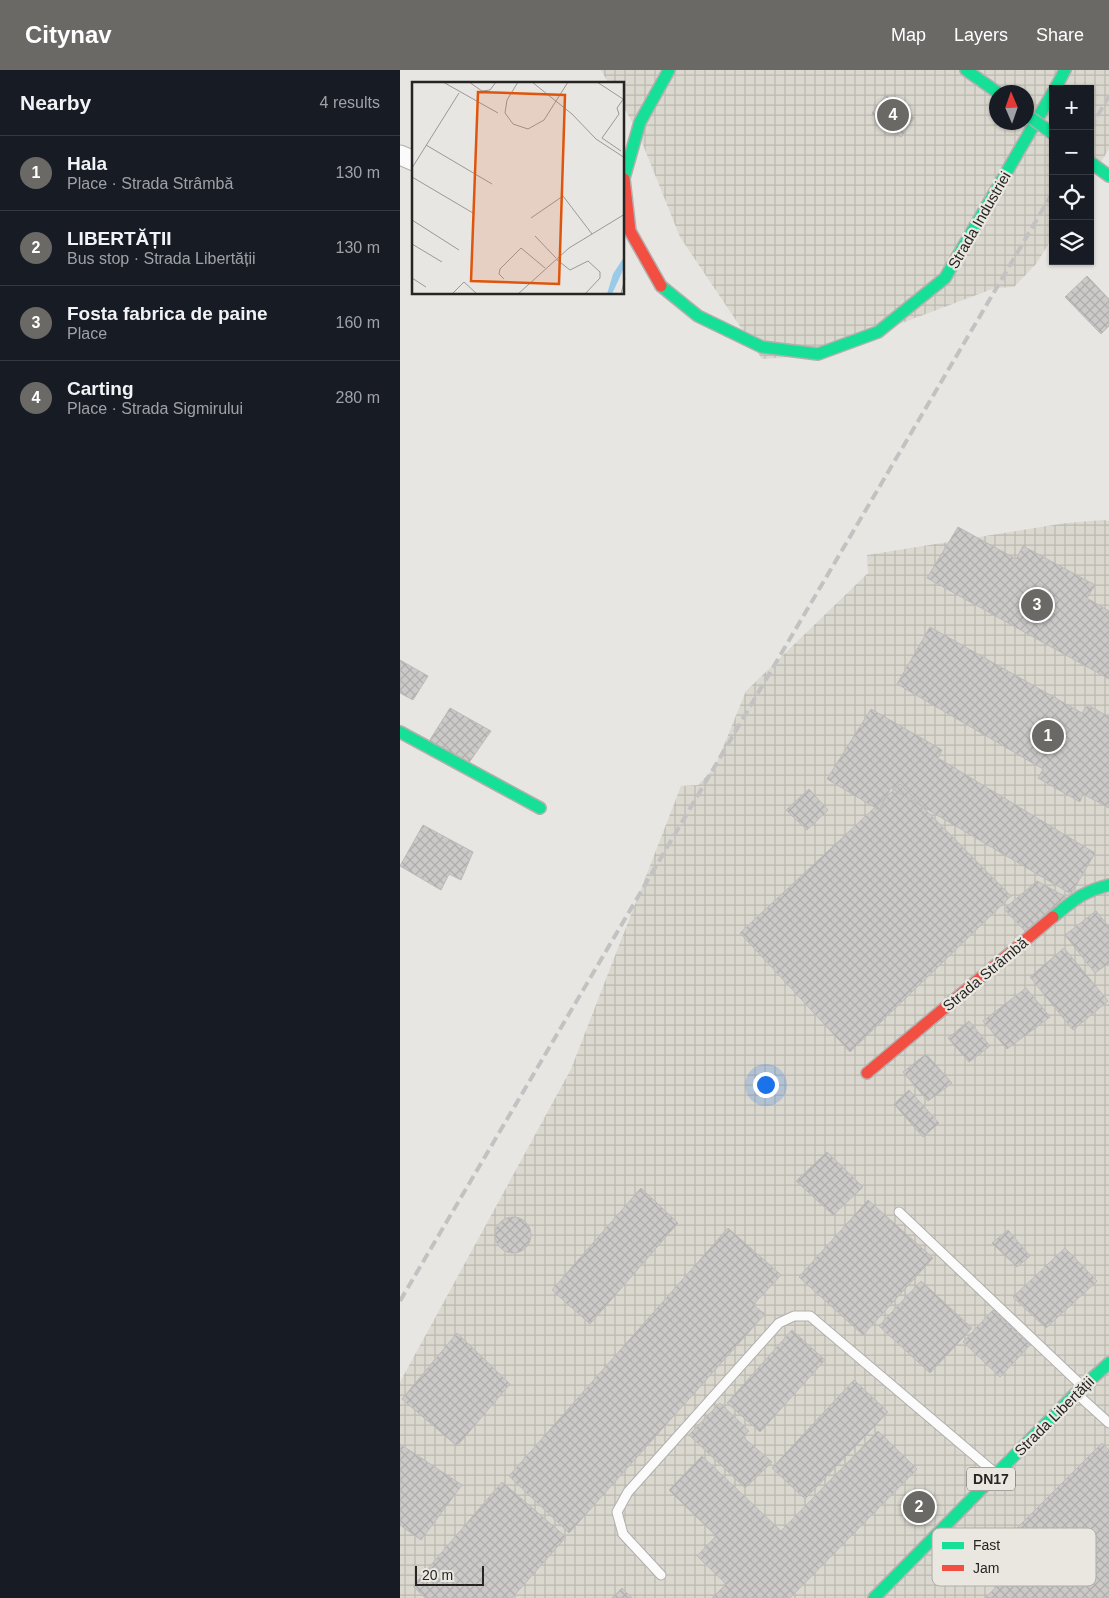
<!DOCTYPE html>
<html lang="en">
<head>
<meta charset="utf-8">
<style>
	:root { --surface:#171b24; --page:#20242c; --text:#f1f3f6; --muted:#9ea1a6; --line:#363941; --accent:#6a6966 }
	body { margin:0; font-family:Helvetica,sans-serif; background:var(--page); color:var(--text) }
	.controls { position:absolute; right:15px; top:15px; display:grid; overflow:hidden; border-radius:0px; box-shadow:0 1px 4px #0004 }
	.controls button { width:45px; height:45px; display:grid; place-items:center; padding:0; border:0; border-bottom:1px solid var(--line); background:var(--surface); color:var(--text); font:25px sans-serif }
	.compass { position:absolute; left:589px; top:15px; width:45px; height:45px; border-radius:50%; background:var(--surface); box-shadow:0 1px 4px #0004; rotate:358deg }
	.scale { position:absolute; left:15px; bottom:12px; width:69px; box-sizing:border-box; padding-left:5px; border:2px solid #262523; border-top:0; font-size:14px; line-height:18px; white-space:nowrap; color:#262523; -webkit-text-stroke:4px #eae7e1; paint-order:stroke }
	.you { position:absolute; left:365px; top:1014px; width:18px; height:18px; margin:-12px; border:4px solid #fff; border-radius:50%; background:#1a73e8; box-shadow:0 0 0 8px #1a73e833 }
	.badge { display:grid; place-items:center; width:32px; height:32px; border-radius:50%; background:var(--accent); color:#fff; font-size:16px; font-weight:700 }
	.pin { position:absolute; translate:-50% -50%; border:2px solid #fff; box-shadow:0 1px 5px #0006 }
	.list { margin:0; padding:0; list-style:none }
	h2 { display:flex; justify-content:space-between; align-items:center; height:65px; margin:0; padding:0 20px; font-size:21px }
	h2 small { font-size:16px; font-weight:400; color:var(--muted) }
	.list li { display:grid; grid-template-columns:32px 1fr auto; gap:15px; align-items:center; box-sizing:border-box; height:75px; padding:0 20px; border-top:1px solid var(--line) }
	.list b { display:block; font-size:19px; white-space:nowrap }
	.list p { margin:0; font-size:16px; white-space:nowrap; color:var(--muted) }
	.list em { font-size:16px; font-style:normal; color:var(--muted) }
	.icon { flex:none; width:28px; height:28px; fill:none; stroke:currentColor; stroke-width:2; stroke-linecap:round; stroke-linejoin:round }
	.map { position:relative; flex:none; width:709px; height:1528px; overflow:hidden }
	header { display:flex; align-items:center; gap:30px; box-sizing:border-box; height:70px; padding:0 25px; background:var(--accent); color:#fff }
	header strong { font-size:24px }
	nav { display:flex; gap:28px; margin-inline-start:auto; font-size:18px }
	main { display:flex }
	aside { flex:1; background:var(--surface) }
	.map>svg:first-child { display:block }
	.industrial { fill:url(#industrial-grid); fill-rule:evenodd }
	.building { fill:url(#building-cross-hatch); stroke:#bdbbb9 }
	.lines { fill:none; stroke-linecap:round; stroke-linejoin:round }
	.lane-casing { stroke:#b2b0ae; stroke-width:11 }
	.street-casing { stroke:#b2b0ae; stroke-width:21 }
	.fast-casing { stroke:#b2b0ae; stroke-width:14 }
	.jam-casing { stroke:#b2b0ae; stroke-width:14 }
	.lane { stroke:#fcfbfb; stroke-width:9 }
	.street { stroke:#fcfbfb; stroke-width:19 }
	.fast { stroke:#16e098; stroke-width:11 }
	.jam { stroke:#f24e42; stroke-width:11 }
	.rail { stroke:#c3c2c2; stroke-width:4; stroke-dasharray:10 5; stroke-linecap:butt }
	.fast-bridge-casing { stroke:#b2b0ae; stroke-width:14; stroke-linecap:butt }
	.fast-bridge { stroke:#16e098; stroke-width:11 }
	.labels { text-anchor:middle; dominant-baseline:central; stroke-width:4.5; stroke-linejoin:round; paint-order:stroke }
	.shield { fill:#eae7e1; stroke:#615f5c; stroke-width:1 }
	.shield-label { font-size:14px; font-weight:bold; fill:#262523 }
	.street-label { font-size:15px; fill:#262523; stroke:#eae7e1 }
	.inset-road { fill:none; stroke:#9a9996; stroke-width:1 }
	.view { fill:#de560d; fill-opacity:0.15; stroke:#de560d; stroke-width:2.5 }
	.inset-edge { fill:none; stroke:#262523; stroke-width:2.5 }
	.key { fill:#eae7e1; stroke:#afada8; stroke-width:1 }
	.key-label { font-size:14px; fill:#262523 }
</style>
</head>
<body>
<header>
<strong>Citynav</strong>
<nav><a>Map</a><a>Layers</a><a>Share</a></nav>
</header>
<main>
<aside>
<h2>Nearby<small>4 results</small></h2>
<ul class="list">
<li><span class="badge">1</span><div><b>Hala</b><p>Place · Strada Strâmbă</p></div><em>130 m</em></li>
<li><span class="badge">2</span><div><b>LIBERTĂȚII</b><p>Bus stop · Strada Libertății</p></div><em>130 m</em></li>
<li><span class="badge">3</span><div><b>Fosta fabrica de paine</b><p>Place</p></div><em>160 m</em></li>
<li><span class="badge">4</span><div><b>Carting</b><p>Place · Strada Sigmirului</p></div><em>280 m</em></li>
</ul>
</aside>
<div class="map">
<svg width="709" height="1528" viewBox="0 0 709 1528">
	<defs>
		<pattern id="industrial-grid" width="8" height="8" patternUnits="userSpaceOnUse" patternTransform="scale(1.25)"><rect width="8" height="8" fill="#dbd8cf"/><path d="M0 4h8M4 0v8" fill="none" stroke="#bcb9b1"/></pattern>
		<pattern id="building-cross-hatch" width="8" height="8" patternUnits="userSpaceOnUse" patternTransform="scale(1.25)"><rect width="8" height="8" fill="#cccac9"/><path d="M0 0l8 8M0 8l8-8" fill="none" stroke="#afadac"/></pattern>
	</defs>
	<rect width="100%" height="100%" fill="#e8e6e3"/>
	<path class="industrial" d="M201,0H709V79L690,109V19H653V167L636,194L614,217L595,218L417,285L362,289L280,167L237,60L224,38V14H209ZM596,22H626V52H596Z
		M704,450L709,451V1528H0V1312L171,999L281,716L298,715L315,697L346,621L468,503L467,485L666,453Z"/>
	<path class="building" d="M486,25L514,48L501,67L472,43Z
		M687,206L709,229V256L701,264L665,227Z
		M558,457L616,489L623,476L695,515L687,528L709,541V609L527,508Z
		M530,557L682,643L688,635L709,647V738L683,724L680,732L638,708L643,699L497,614Z
		M0,590L28,606L13,630L0,623Z
		M50,638L91,661L68,694L28,673Z
		M471,639L542,680L538,688L695,783L671,824L491,718L479,740L427,709Z
		M500,714L611,826L450,982L340,863Z
		M409,719L428,740L407,760L386,740Z
		M23,755L73,782L61,810L49,804L41,820L0,796Z
		M637,811L666,827L625,861L604,839Z
		M696,841L709,857V893L695,903L665,865Z
		M664,878L708,931L673,960L630,907Z
		M626,918L650,947L607,979L583,951Z
		M569,951L590,976L569,992L548,968Z
		M526,984L552,1013L528,1031L503,1002Z
		M509,1020L539,1053L523,1067L494,1034Z
		M427,1082L463,1117L433,1145L396,1111Z
		M241,1118L278,1153L190,1254L152,1220Z
		M468,1130L533,1188L463,1265L399,1207Z
		M95 1165a18 18 0 1 1 36 0a18 18 0 1 1-36 0Z
		M328,1158L381,1205L353,1235L365,1244L169,1463L109,1406Z
		M608,1160L630,1186L617,1197L592,1173Z
		M665,1178L697,1211L646,1258L613,1227Z
		M521,1211L572,1258L530,1303L479,1256Z
		M593,1240L630,1275L600,1307L563,1272Z
		M392,1260L425,1290L360,1362L327,1333Z
		M57,1263L110,1314L57,1376L2,1329Z
		M454,1310L488,1342L405,1429L372,1398Z
		M320,1333L349,1361L343,1367L372,1392L345,1418L289,1365Z
		M478,1361L517,1399L390,1528H312L326,1514L297,1486L316,1466L269,1420L302,1386L381,1461Z
		M702,1373L709,1380V1528H585L603,1510L584,1491Z
		M0,1374L62,1415L21,1470L0,1455Z
		M102,1412L166,1467L112,1528H25L13,1516Z
		M222,1518L232,1528H212Z"/>
	<g class="lines">
		<g class="lane-casing">
			<path id="lane" d="M499,1142L680,1314
				M678,1325L709,1353
				M261,1505L223,1464L217,1442L228,1422L379,1253L394,1246H410L594,1402"/>
		</g>
		<g class="street-casing">
			<path id="street" d="M0,85L14,91"/>
		</g>
		<g class="fast-casing">
			<path id="fast" d="M566,0L597,22
				M655,19L665,0
				M690,92L709,106
				M224,108L240,52L269,0
				M261,216L298,246L362,277L418,284L478,262L545,208L653,22
				M0,662L140,738
				M653,847C673,831 683,821 709,815
				M474,1528L676,1323L709,1293"/>
		</g>
		<g class="jam-casing">
			<path id="jam" d="M224,109L230,161L261,216
				M467,1003L653,847"/>
		</g>
		<use href="#lane" class="lane"/>
		<use href="#street" class="street"/>
		<use href="#fast" class="fast"/>
		<use href="#jam" class="jam"/>
		<path class="rail" d="M690,59L709,26
			M0,1231L653,122"/>
		<g class="fast-bridge-casing">
			<path id="fast-bridge" d="M626,44L653,64"/>
		</g>
		<use href="#fast-bridge" class="fast-bridge"/>
	</g>
	<g class="labels">
		<rect class="shield" x="567" y="1397.5" width="48" height="23" rx="4"/>
		<g class="shield-label">
			<text x="591" y="1409">DN17</text>
		</g>
		<g class="street-label">
			<text transform="translate(579 150) rotate(-60)">Strada Industriei</text>
			<text transform="translate(585 904) rotate(-40)">Strada Strâmbă</text>
			<text transform="translate(654 1346) rotate(-45)">Strada Libertății</text>
		</g>
	</g>
	<g transform="translate(12 12)">
		<rect width="212" height="212" fill="#e8e6e3"/>
		<path d="M212,175V186L200,212H195L201,192Z" fill="#99cae8"/>
		<path class="inset-road" d="M31,0L86,31M57,0L70,9L78,8L84,0M106,0L95,18L93,31L101,42L116,47L132,38L156,0M120,0L160,32L184,57L213,76M185,0L211,17M207,32L190,56L209,69M207,32L205,26L212,16M14,63L80,102M0,86L47,11M0,95L61,131M119,136L151,114L180,152M0,138L47,168M123,154L144,176M0,162L30,180M144,177L158,188L176,179L188,190V196L173,212M0,196L14,205M92,197L87,192L88,187L109,166L133,186M40,212L52,200L65,212M106,212L157,166L213,132M209,212L213,196"/>
		<path class="view" d="M66,10L153,13L147,202L59,199Z"/>
		<rect width="212" height="212" class="inset-edge"/>
	</g>
	<rect x="532" y="1458" width="164" height="58" rx="8" class="key"/>
	<rect x="542" y="1472" width="22" height="7" fill="#16e098"/>
	<rect x="542" y="1495" width="22" height="6" fill="#f24e42"/>
	<g class="key-label">
		<text x="573" y="1480">Fast</text>
		<text x="573" y="1503">Jam</text>
	</g>
</svg>
<div class="controls">
<button>+</button>
<button>−</button>
<button><svg class="icon" aria-label="locate" viewBox="0 0 24 24"><circle cx="12" cy="12" r="6"/><path d="M12 2v4M12 18v4M2 12h4M18 12h4"/></svg></button>
<button><svg class="icon" aria-label="layers" viewBox="0 0 24 24"><path d="M12 4l9 5-9 5-9-5zM3 14l9 5 9-5"/></svg></button>
</div>
<svg class="compass" viewBox="-18 -18 36 36"><path d="M0-13l5 13h-10z" fill="#e53935"/><path d="M0 13l5-13h-10z" fill="#9ea1a6"/></svg>
<div class="scale">20 m</div>
<div class="you"></div>
<div class="pin badge" style="left:648px;top:666px">1</div>
<div class="pin badge" style="left:519px;top:1437px">2</div>
<div class="pin badge" style="left:637px;top:535px">3</div>
<div class="pin badge" style="left:493px;top:45px">4</div>
</div>
</main>
</body>
</html>
